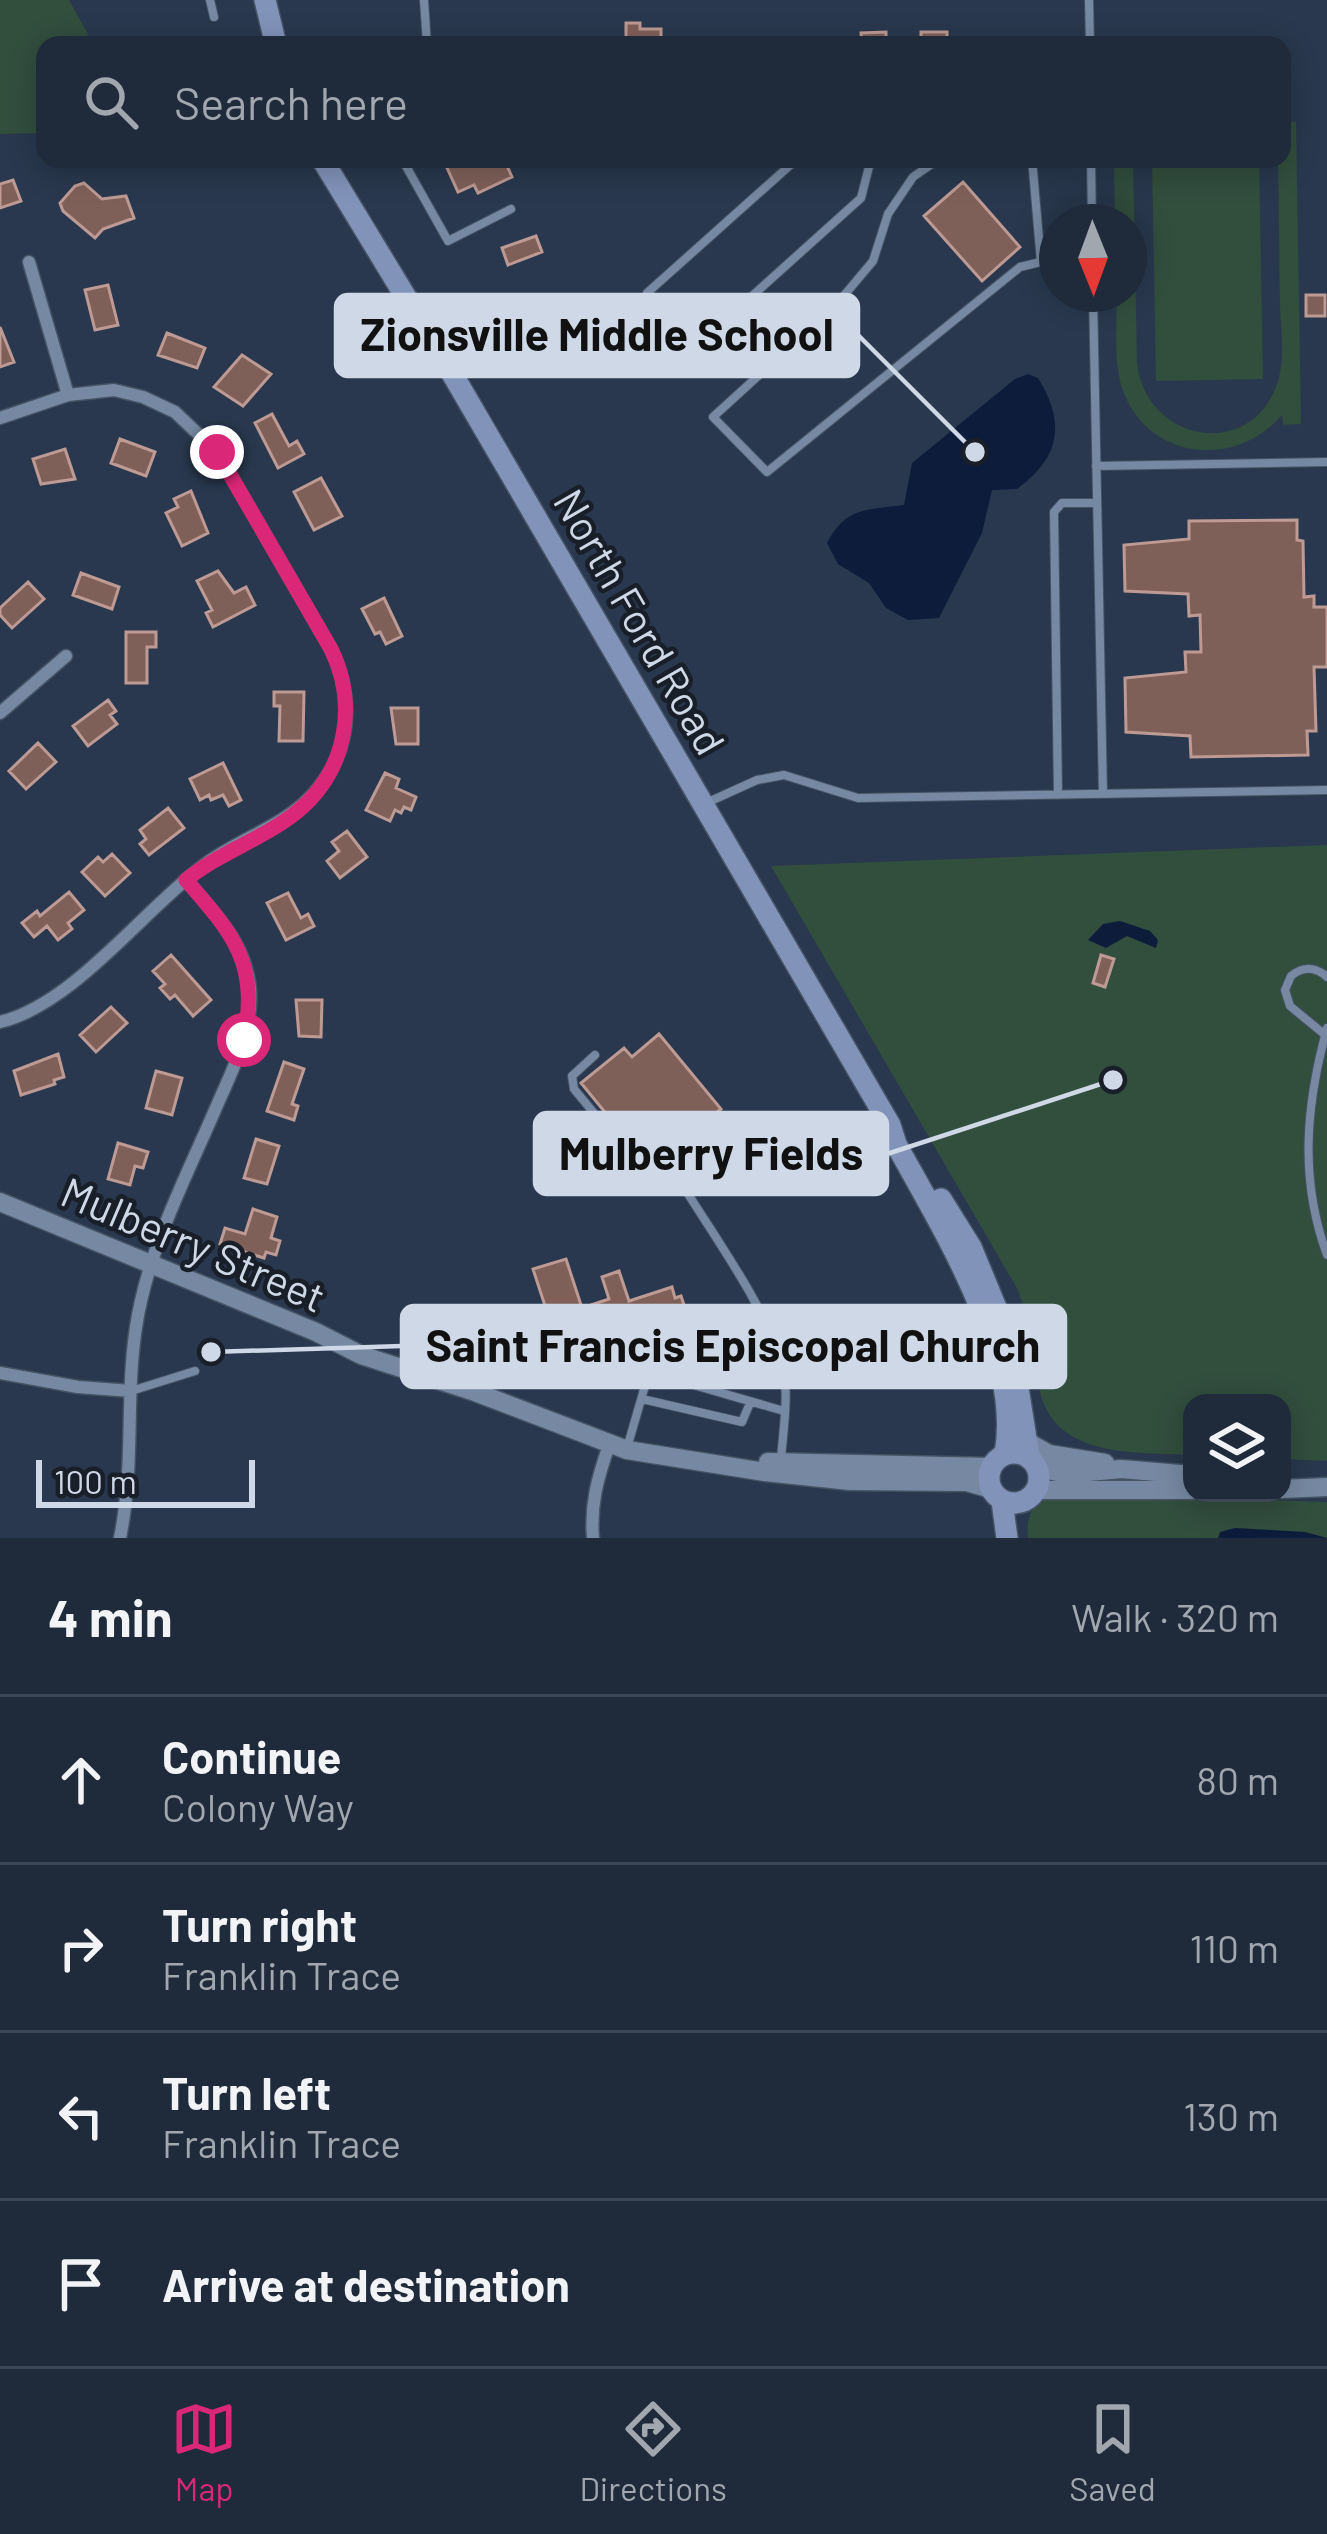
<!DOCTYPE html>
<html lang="en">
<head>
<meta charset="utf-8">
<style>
	:root { --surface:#1f2a3a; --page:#273242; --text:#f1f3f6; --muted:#a1a7af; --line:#3c4654; --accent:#db2777 }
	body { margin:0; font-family:Barlow,sans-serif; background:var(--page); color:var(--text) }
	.controls { position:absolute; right:36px; bottom:36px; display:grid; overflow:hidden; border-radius:24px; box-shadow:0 6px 30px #0003 }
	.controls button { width:108px; height:108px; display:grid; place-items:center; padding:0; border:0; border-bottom:3px solid var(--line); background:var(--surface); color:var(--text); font:60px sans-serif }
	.compass { position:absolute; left:1039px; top:204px; width:108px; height:108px; border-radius:50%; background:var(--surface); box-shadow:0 6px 30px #0003; rotate:179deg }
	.scale { position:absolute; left:36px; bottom:30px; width:219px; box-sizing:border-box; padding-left:12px; border:6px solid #ced8e6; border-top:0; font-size:33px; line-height:42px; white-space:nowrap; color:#ced8e6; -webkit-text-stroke:9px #181f29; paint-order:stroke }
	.stop { position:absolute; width:36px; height:36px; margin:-27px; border:9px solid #db2777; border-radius:50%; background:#fff }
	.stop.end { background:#db2777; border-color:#fff; box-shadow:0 3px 12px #0008 }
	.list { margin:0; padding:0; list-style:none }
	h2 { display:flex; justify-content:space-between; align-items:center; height:156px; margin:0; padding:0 48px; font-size:51px }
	h2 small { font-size:39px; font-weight:400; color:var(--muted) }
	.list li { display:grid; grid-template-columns:78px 1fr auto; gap:36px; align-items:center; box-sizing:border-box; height:168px; padding:0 48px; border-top:3px solid var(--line) }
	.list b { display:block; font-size:45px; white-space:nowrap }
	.list p { margin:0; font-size:39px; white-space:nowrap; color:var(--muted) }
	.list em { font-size:39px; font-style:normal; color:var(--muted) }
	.icon { flex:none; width:66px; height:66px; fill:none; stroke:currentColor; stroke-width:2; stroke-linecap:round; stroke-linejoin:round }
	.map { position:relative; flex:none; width:1327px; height:1538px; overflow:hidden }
	.search { position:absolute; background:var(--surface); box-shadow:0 6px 30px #0003; left:36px; right:36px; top:36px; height:132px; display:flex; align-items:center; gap:30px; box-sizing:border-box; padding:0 42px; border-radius:24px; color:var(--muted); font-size:45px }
	.sheet { height:828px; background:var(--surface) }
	nav { display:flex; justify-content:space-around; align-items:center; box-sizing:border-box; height:168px; border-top:3px solid var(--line); background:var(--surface); font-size:33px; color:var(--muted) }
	nav a { display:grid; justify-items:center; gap:6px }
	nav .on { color:var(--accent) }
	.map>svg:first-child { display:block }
	.green { fill:#324e3d }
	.water { fill:#0d1c3a }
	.building { fill:#7f6059; stroke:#bd9a93; stroke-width:3 }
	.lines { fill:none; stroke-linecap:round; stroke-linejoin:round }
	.service-casing { stroke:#465365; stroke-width:10 }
	.minor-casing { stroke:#465365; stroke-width:15 }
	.tertiary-casing { stroke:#465365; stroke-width:21 }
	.secondary-casing { stroke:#465365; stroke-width:24 }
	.service { stroke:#7789a2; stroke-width:8 }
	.minor { stroke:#7789a2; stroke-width:12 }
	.tertiary { stroke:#7789a2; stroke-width:18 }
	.secondary { stroke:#8293ba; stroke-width:21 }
	.route { stroke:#db2777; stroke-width:15 }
	.labels { text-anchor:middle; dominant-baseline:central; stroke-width:9; stroke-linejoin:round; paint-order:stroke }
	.street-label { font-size:42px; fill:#ced8e6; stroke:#181f29 }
	.leader { fill:none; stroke:#ced8e6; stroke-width:4.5 }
	.callout-dot { fill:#ced8e6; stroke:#181f29; stroke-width:4.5 }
	.callout { fill:#ced8e6; stroke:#ced8e6; stroke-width:4.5 }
	.callout-label { font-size:45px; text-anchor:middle; font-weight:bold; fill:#111 }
</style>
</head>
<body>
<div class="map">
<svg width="1327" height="1538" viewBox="0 0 1327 1538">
	<rect width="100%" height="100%" fill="#29384e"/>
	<path class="green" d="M0,0H69L94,45H45V133L0,134Z
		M1282,105L1290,122H1296L1301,424L1283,425L1282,415C1235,470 1146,460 1122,388C1113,359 1117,324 1117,294H1129V222H1115L1114,159H1133L1137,363C1146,444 1254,461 1278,381C1285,358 1281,331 1280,307C1279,258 1279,208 1278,159H1282Z
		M1152,159H1259L1263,379L1156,381Z
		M1327,845V1461L1282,1459V1403H1192V1455C1137,1452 1056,1459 1040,1392C1031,1357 1030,1324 1018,1290L771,866Z
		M1067,1493L1327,1502V1538H1028C1025,1508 1038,1498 1067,1493Z"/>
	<path class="water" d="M1028,374L1038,378C1066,423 1060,458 1017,489L992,490L982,533L939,618L908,620L886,608L869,583L838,564L827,543C846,507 866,510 904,505L912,463L1015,379Z
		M1120,921L1150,931L1158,940L1156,948L1127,936L1106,948L1088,940L1103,924Z
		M1235,1528L1305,1532L1327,1538H1218L1220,1532Z"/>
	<path class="building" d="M626,23H640V29H661V45H626Z
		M886,32V45H862L861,33Z
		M921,32H947V45H921Z
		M443,159H504L512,177L478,193L474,185L458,192Z
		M13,180L21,201L0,208V184Z
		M963,182L1020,247L982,281L924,216Z
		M84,183L102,199L126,196L134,218L103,229L95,238L63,211L60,203L75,186Z
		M536,236L542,252L508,265L502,248Z
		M108,285L118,325L95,330L85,290Z
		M1306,295H1325V316H1306Z
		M0,327L14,362L0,367Z
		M167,333L205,348L197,368L158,355Z
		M242,355L271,374L243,406L214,387Z
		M272,414L289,446L297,441L304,454L278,468L255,423Z
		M120,439L155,452L146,476L111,463Z
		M65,449L75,479L41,484L33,459Z
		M321,478L342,516L314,530L294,492Z
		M191,491L208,533L182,546L166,513L178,507L174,499Z
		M1297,520V540L1303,541L1304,597L1314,596V607H1327V667H1314L1316,731H1307L1308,755L1191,757L1190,736L1126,732L1125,678L1186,672L1185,652H1201L1200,615L1189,616L1188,594L1125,591L1124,545L1189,539V521Z
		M218,571L234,593L246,587L255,605L213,627L206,613L212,610L197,581Z
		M81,573L119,587L112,609L73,595Z
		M28,582L44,599L12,628L0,615V608Z
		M384,598L402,636L386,644L380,632L375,634L362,609Z
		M126,632H156V647H147V683H126Z
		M274,692H304L303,741H279L280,706H274Z
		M108,700L116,711L110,715L117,724L88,746L73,726Z
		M391,708H418V744H396Z
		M38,743L56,762L26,789L9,771Z
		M223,763L241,800L229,806L223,795L211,800L209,795L200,800L190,779Z
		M385,773L399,779L396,788L416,797L411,810L404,807L401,813L395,810L390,821L366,810Z
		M168,808L184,828L149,855L140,844L146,839L140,830Z
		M347,831L367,857L340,878L327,861L339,851L332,842Z
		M112,854L130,873L105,896L82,872L98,857L103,862Z
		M69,892L84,910L68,923L72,929L58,940L47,926L34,937L22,923L37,911L40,916Z
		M288,893L301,918L308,914L314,926L286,940L267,903Z
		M171,955L211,1000L193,1016L175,995L170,999L160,988L165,984L153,971Z
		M1101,955L1114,959L1105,987L1093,983Z
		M296,1000H322L321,1037L299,1036Z
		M111,1007L127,1023L96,1052L80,1035Z
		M659,1034L721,1109L683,1140L668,1121L654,1132L646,1123L627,1139L581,1083L624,1048L632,1057Z
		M58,1054L64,1077L54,1080L55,1084L21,1095L14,1071Z
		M284,1062L304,1069L292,1104L298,1106L294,1120L267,1111Z
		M156,1071L182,1078L172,1115L146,1108Z
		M256,1139L279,1146L267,1184L244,1178Z
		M118,1143L148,1152L143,1168L135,1166L130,1185L108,1179Z
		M253,1209L277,1217L271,1238L280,1241L276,1255L266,1252L264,1258L220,1244L225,1228L245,1234Z
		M566,1259L582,1308L609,1299L602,1277L619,1271L629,1301L672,1287L675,1298L681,1296L691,1326L652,1338L650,1332L622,1341L627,1354L613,1358L610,1347L580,1356L565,1309L548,1315L533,1269Z"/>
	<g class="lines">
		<g class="service-casing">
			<path id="service" d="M210,0L214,17
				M424,0L427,45
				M1089,0L1090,45
				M402,159L448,241L511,209
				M797,159L647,293L649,321L666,361L681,360L861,198L871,159
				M939,159L913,177L888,214L873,261L836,305L713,417L767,472L1020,267L1057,258
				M1032,159L1041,262
				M1091,159L1092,222
				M1093,294L1103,794
				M1096,466L1327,462
				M1058,795L1054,512L1062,503H1097
				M704,804L757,780L784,775L858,798L1327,790
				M1327,1028C1306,1105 1299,1178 1327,1255
				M1324,1034L1290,1006L1285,990L1291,976C1303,966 1316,967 1327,977
				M595,1055L572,1076L574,1089L623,1148L637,1158
				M636 1166a22 22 0 1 1 44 0a22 22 0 1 1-44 0Z
				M678,1178C710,1230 761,1300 780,1357C791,1388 783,1428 781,1460
				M131,1391L195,1371
				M642,1399L742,1422L750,1403
				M627,1448L649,1372L784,1411"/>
		</g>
		<g class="minor-casing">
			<path id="minor" d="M29,262L68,395
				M0,418L68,395L114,390L143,397L175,412L217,452L331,649C350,688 353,735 329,773C297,825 250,831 204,865C142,911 74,1004 0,1022
				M0,713L66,656
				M0,1373L78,1387L131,1391
				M120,1538C135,1464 125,1399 136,1327C148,1248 187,1176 218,1103C234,1067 253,1029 250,989C246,943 214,913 186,880
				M593,1538C590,1504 598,1477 609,1445"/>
		</g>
		<g class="tertiary-casing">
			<path id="tertiary" d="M0,1202L316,1332L361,1355L475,1392L627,1450L765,1472L850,1481L967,1482L991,1489
				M1026,1441L1049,1454L1105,1463
				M768,1462L991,1467
				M1038,1468L1067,1474L1121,1469L1192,1475
				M1282,1489L1327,1487
				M1037,1490H1192"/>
		</g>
		<g class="secondary-casing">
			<path id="secondary" d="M265,0L276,45
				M322,159L450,370L890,1125L896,1144C942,1228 1023,1356 1005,1454
				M941,1199L971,1247L1011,1344L1029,1457
				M989 1478a25 25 0 1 1 50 0a25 25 0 1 1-50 0Z
				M1002,1501L1007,1538"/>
		</g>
		<use href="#service" class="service"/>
		<use href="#minor" class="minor"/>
		<use href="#tertiary" class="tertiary"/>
		<use href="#secondary" class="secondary"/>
	</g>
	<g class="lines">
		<path class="route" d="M217,452L331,649C358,704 347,770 298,811C264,839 220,852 186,880C234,935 259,963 244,1040"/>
	</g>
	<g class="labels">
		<g class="street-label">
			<text transform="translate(641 621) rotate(60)">North Ford Road</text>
			<text transform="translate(194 1243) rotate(23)">Mulberry Street</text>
		</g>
	</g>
	<path class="leader" d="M975 452L858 335M1113 1080L887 1154M211 1352L402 1346"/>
	<g class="callout-dot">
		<circle cx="975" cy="452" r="12"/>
		<circle cx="1113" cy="1080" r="12"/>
		<circle cx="211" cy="1352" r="12"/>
	</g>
	<g class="callout">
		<rect x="336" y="295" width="522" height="81" rx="12"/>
		<rect x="535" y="1113" width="352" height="81" rx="12"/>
		<rect x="402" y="1306" width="663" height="81" rx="12"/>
	</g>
	<g class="callout-label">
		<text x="597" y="351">Zionsville Middle School</text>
		<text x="711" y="1170">Mulberry Fields</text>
		<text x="733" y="1362">Saint Francis Episcopal Church</text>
	</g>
</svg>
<div class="controls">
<button><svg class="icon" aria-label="layers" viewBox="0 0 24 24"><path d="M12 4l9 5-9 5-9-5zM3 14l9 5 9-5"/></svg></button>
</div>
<svg class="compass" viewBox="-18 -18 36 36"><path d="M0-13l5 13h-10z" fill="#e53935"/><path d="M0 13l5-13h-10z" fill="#a1a7af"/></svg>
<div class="scale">100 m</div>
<div class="stop" style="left:244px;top:1040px"></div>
<div class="stop end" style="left:217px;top:452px"></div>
<div class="search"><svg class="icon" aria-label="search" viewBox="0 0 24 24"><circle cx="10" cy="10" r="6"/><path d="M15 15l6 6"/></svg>Search here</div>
</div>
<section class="sheet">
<h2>4 min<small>Walk · 320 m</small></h2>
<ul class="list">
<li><svg class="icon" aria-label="ahead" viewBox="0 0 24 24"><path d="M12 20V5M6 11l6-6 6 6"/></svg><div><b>Continue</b><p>Colony Way</p></div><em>80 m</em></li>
<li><svg class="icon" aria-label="right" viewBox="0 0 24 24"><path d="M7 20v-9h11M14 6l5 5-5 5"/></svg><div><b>Turn right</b><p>Franklin Trace</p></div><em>110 m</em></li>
<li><svg class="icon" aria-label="left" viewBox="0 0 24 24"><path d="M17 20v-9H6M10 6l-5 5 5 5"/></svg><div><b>Turn left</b><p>Franklin Trace</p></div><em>130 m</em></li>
<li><svg class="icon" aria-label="arrive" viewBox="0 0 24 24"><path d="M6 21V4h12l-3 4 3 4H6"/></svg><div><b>Arrive at destination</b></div></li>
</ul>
</section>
<nav>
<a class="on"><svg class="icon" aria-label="map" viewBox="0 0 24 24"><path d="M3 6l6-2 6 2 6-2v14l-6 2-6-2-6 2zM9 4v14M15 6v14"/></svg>Map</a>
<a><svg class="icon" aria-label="directions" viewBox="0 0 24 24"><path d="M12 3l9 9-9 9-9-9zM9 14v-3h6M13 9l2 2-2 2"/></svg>Directions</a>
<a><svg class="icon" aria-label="saved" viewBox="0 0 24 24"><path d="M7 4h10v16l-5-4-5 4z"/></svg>Saved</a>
</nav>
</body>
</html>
